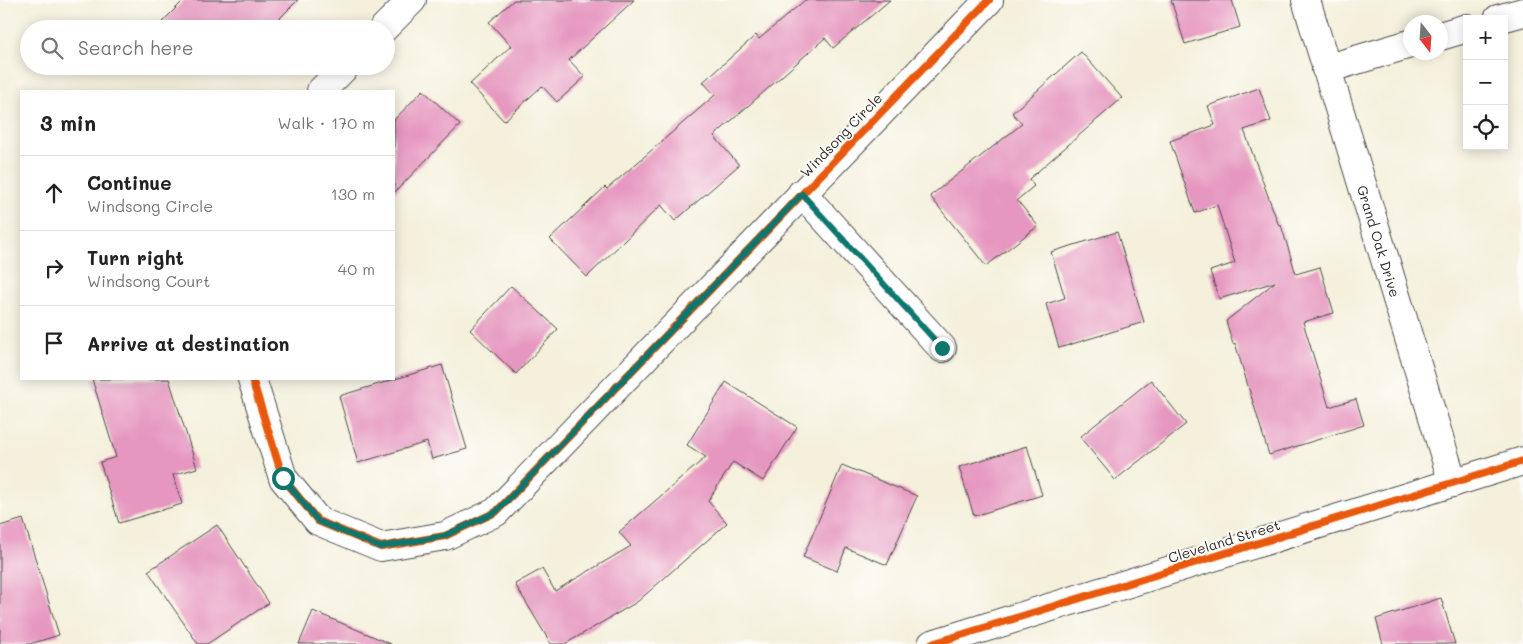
<!DOCTYPE html>
<html lang="en">
<head>
<meta charset="utf-8">
<style>
	:root { --surface:#fff; --page:#f2f2f2; --text:#222; --muted:#767676; --line:#e0e0e0 }
	body { margin:0; font-family:Mali,sans-serif; background:var(--page); color:var(--text) }
	.controls { position:absolute; right:15px; top:15px; display:grid; overflow:hidden; border-radius:0px; box-shadow:0 2px 12px #0003 }
	.controls button { width:45px; height:45px; display:grid; place-items:center; padding:0; border:0; border-bottom:1px solid var(--line); background:var(--surface); color:var(--text); font:25px sans-serif }
	.compass { position:absolute; left:1403px; top:15px; width:45px; height:45px; border-radius:50%; background:var(--surface); box-shadow:0 2px 12px #0003; rotate:163deg }
	.stop { position:absolute; width:15px; height:15px; margin:-11px; border:4px solid #0f766e; border-radius:50%; background:#fff }
	.stop.end { background:#0f766e; border-color:#fff; box-shadow:0 1px 5px #0008 }
	.list { margin:0; padding:0; list-style:none }
	h2 { display:flex; justify-content:space-between; align-items:center; height:65px; margin:0; padding:0 20px; font-size:21px }
	h2 small { font-size:16px; font-weight:400; color:var(--muted) }
	.list li { display:grid; grid-template-columns:32px 1fr auto; gap:15px; align-items:center; box-sizing:border-box; height:75px; padding:0 20px; border-top:1px solid var(--line) }
	.list b { display:block; font-size:19px; white-space:nowrap }
	.list p { margin:0; font-size:16px; white-space:nowrap; color:var(--muted) }
	.list em { font-size:16px; font-style:normal; color:var(--muted) }
	.icon { flex:none; width:28px; height:28px; fill:none; stroke:currentColor; stroke-width:2; stroke-linecap:round; stroke-linejoin:round }
	.map { position:relative; flex:none; width:1523px; height:644px; overflow:hidden }
	.search { position:absolute; background:var(--surface); box-shadow:0 2px 12px #0003; left:20px; top:20px; width:375px; height:55px; display:flex; align-items:center; gap:12px; box-sizing:border-box; padding:0 18px; border-radius:28px; color:var(--muted); font-size:19px }
	.panel { position:absolute; background:var(--surface); box-shadow:0 2px 12px #0003; left:20px; top:90px; width:375px; height:290px; border-radius:0px }
	.map>svg:first-child { display:block }
	.building { fill:#e697c0 }
	.lines { fill:none; stroke-linecap:round; stroke-linejoin:round }
	.minor-casing { stroke:#494946; stroke-width:30 }
	.minor { stroke:#fff; stroke-width:28 }
	.cycleway-casing { stroke:#fdfcf7; stroke-width:11 }
	.cycleway { stroke:#e8590c; stroke-width:8 }
	.route { stroke:#0f766e; stroke-width:6 }
	.labels { text-anchor:middle; dominant-baseline:central; stroke-width:4; stroke-linejoin:round; paint-order:stroke }
	.street-label { font-size:14px; fill:#2b2b2b; stroke:#fdfcf7 }
</style>
</head>
<body>
<div class="map">
<svg width="1523" height="644" viewBox="0 0 1523 644">
	<rect width="100%" height="100%" fill="#fdfcf7"/>
	<filter id="ink" filterUnits="userSpaceOnUse"><feTurbulence type="fractalNoise" baseFrequency=".02" numOctaves="2"/><feDisplacementMap in="SourceGraphic" scale="10" xChannelSelector="R" yChannelSelector="G"/><feConvolveMatrix kernelMatrix="1 2 1 2 8 2 1 2 1" color-interpolation-filters="sRGB"/></filter>
	<filter id="wash" filterUnits="userSpaceOnUse"><feTurbulence type="fractalNoise" baseFrequency=".0096" numOctaves="4" result="noise"/><feDisplacementMap in="SourceGraphic" scale="20" xChannelSelector="R" yChannelSelector="G"/><feGaussianBlur stdDeviation="1.12" result="paint"/><feColorMatrix in="noise" values="0 0 0 0 0 0 0 0 0 0 0 0 0 0 0 0 0 1.4 0 .05"/><feComposite in="paint" operator="in"/></filter>
	<g filter="url(#wash)">
		<rect width="100%" height="100%" fill="#f4f0dc"/>
		<g id="blocks">
			<path class="building" d="M184,0H298L269,29H163L159,25Z
				M514,0H634L569,60L585,77L557,102L542,86L504,121L470,84L511,46L489,22Z
				M805,0H890L833,48L825,38L714,136L739,165L675,221L661,205L587,277L550,239L605,187L607,189L715,95L703,82L756,35L759,39Z
				M1171,0H1232L1240,27L1185,44Z
				M1081,52L1122,98L1029,179L1034,186L1017,200L1038,226L986,266L930,196L1022,124L1012,113Z
				M1259,88L1271,121L1244,130L1279,226L1281,225L1296,274L1320,267L1334,313L1303,322L1329,407L1356,399L1364,425L1269,455L1235,343L1233,344L1226,321L1275,282L1219,299L1210,271L1235,263L1217,205L1195,213L1170,141L1215,125L1208,106Z
				M423,90L460,125L394,193V120Z
				M1117,232L1144,322L1059,348L1046,304L1065,298L1051,252Z
				M511,286L558,329L516,374L470,330Z
				M442,365L467,449L432,459L427,442L358,463L339,396Z
				M92,379H169L197,468L173,475L182,504L119,523L100,462L116,457Z
				M1151,380L1186,424L1115,480L1080,437Z
				M726,382L797,427L763,481L733,462L708,501L727,523L637,602L565,644H551L515,584L542,569L555,591L631,546L619,532L706,457L687,445Z
				M1027,446L1042,495L974,516L959,467Z
				M842,465L917,496L887,565L846,548L837,571L803,557Z
				M23,519L59,635L30,644H0V526Z
				M217,525L269,603L207,644H198L148,571Z
				M1441,598L1455,644H1383L1376,619Z
				M313,611L391,644H299Z"/>
		</g>
	</g>
	<g filter="url(#ink)">
		<use href="#blocks" fill-opacity="0" stroke="#494946" stroke-width="1"/>
		<g class="lines">
			<g class="minor-casing">
				<g id="minor">
					<path id="s1" d="M1306,0L1453,483"/>
					<path d="M1498,19L1523,12"/>
					<path d="M383,29L412,0"/>
					<path d="M1440,36L1467,28"/>
					<path d="M1326,69L1410,44"/>
					<path d="M321,91L346,66"/>
					<path d="M802,193L942,348"/>
					<path d="M252,379L283,478L318,521L381,547L445,536L496,512L989,0"/>
					<path d="M932,644L1523,461"/>
				</g>
			</g>
			<use href="#minor" class="minor"/>
			<g class="cycleway-casing">
				<path id="cycleway" d="M252,379L283,478L318,521L381,547L445,536L496,512L989,0
					M932,644L1523,461"/>
			</g>
			<use href="#cycleway" class="cycleway"/>
		</g>
	</g>
	<g class="lines" filter="url(#ink)">
		<path class="route" d="M283,478L318,521L380,547L444,536L496,512L802,194L942,348"/>
	</g>
	<g class="labels">
		<g class="street-label">
			<text transform="translate(841 135) rotate(-46)">Windsong Circle</text>
			<text stroke="none"><textPath href="#s1" startOffset="252">Grand Oak Drive</textPath></text>
			<text transform="translate(1224 541) rotate(-17)">Cleveland Street</text>
		</g>
	</g>
</svg>
<div class="controls">
<button>+</button>
<button>−</button>
<button><svg class="icon" aria-label="locate" viewBox="0 0 24 24"><circle cx="12" cy="12" r="6"/><path d="M12 2v4M12 18v4M2 12h4M18 12h4"/></svg></button>
</div>
<svg class="compass" viewBox="-18 -18 36 36"><path d="M0-13l5 13h-10z" fill="#e53935"/><path d="M0 13l5-13h-10z" fill="#767676"/></svg>
<div class="stop" style="left:283px;top:478px"></div>
<div class="stop end" style="left:942px;top:348px"></div>
<div class="search"><svg class="icon" aria-label="search" viewBox="0 0 24 24"><circle cx="10" cy="10" r="6"/><path d="M15 15l6 6"/></svg>Search here</div>
<section class="panel">
<h2>3 min<small>Walk · 170 m</small></h2>
<ul class="list">
<li><svg class="icon" aria-label="ahead" viewBox="0 0 24 24"><path d="M12 20V5M6 11l6-6 6 6"/></svg><div><b>Continue</b><p>Windsong Circle</p></div><em>130 m</em></li>
<li><svg class="icon" aria-label="right" viewBox="0 0 24 24"><path d="M7 20v-9h11M14 6l5 5-5 5"/></svg><div><b>Turn right</b><p>Windsong Court</p></div><em>40 m</em></li>
<li><svg class="icon" aria-label="arrive" viewBox="0 0 24 24"><path d="M6 21V4h12l-3 4 3 4H6"/></svg><div><b>Arrive at destination</b></div></li>
</ul>
</section>
</div>
</body>
</html>
